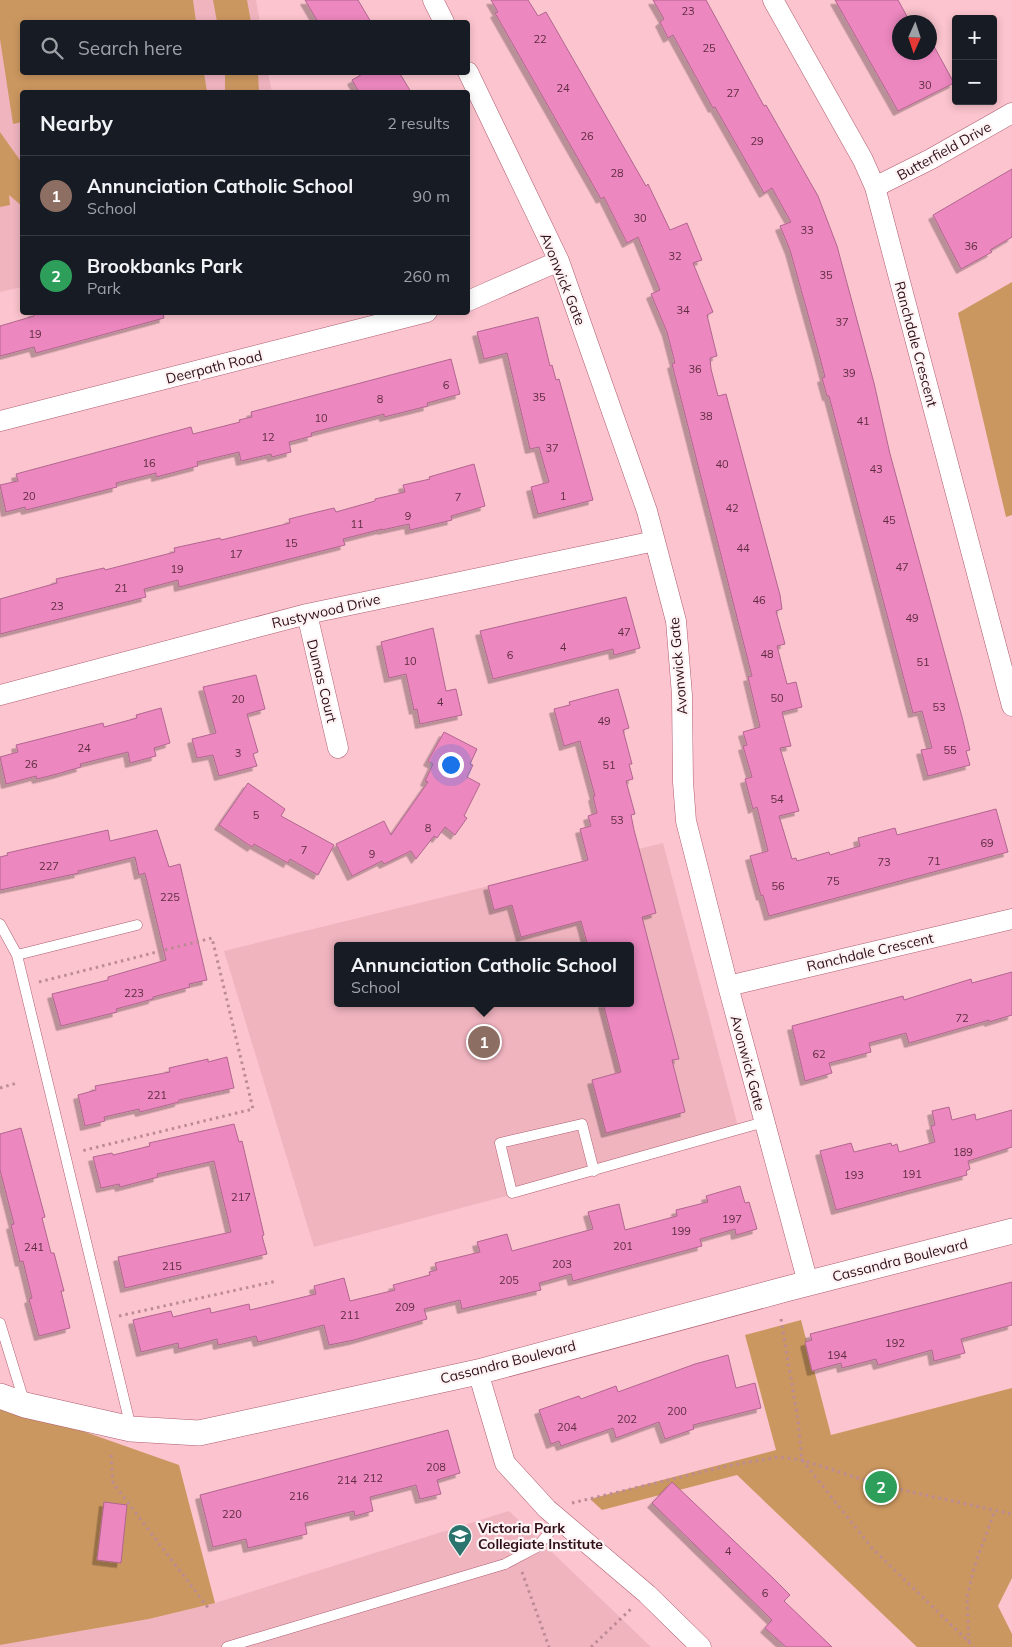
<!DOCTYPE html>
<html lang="en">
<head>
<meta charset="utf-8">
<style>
	:root { --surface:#171b24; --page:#242831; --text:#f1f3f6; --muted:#9ea1a6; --line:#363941; --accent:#8c9099 }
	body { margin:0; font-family:Mulish,sans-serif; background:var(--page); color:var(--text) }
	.controls { position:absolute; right:15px; top:15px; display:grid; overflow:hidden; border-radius:5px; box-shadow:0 2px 8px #0003 }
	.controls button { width:45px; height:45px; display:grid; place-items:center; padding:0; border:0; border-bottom:1px solid var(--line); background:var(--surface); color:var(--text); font:25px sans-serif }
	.compass { position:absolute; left:892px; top:15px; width:45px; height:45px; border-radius:50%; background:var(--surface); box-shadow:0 2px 8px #0003; rotate:183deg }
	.you { position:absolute; left:450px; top:764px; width:18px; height:18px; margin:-12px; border:4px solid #fff; border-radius:50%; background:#1a73e8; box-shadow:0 0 0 8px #1a73e833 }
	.badge { display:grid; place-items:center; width:32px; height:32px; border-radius:50%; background:var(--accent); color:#fff; font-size:16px; font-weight:700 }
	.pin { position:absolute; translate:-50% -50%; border:2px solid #fff; box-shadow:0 1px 5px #0006 }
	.popup { position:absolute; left:334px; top:942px; width:300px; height:65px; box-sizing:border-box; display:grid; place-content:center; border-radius:5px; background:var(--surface); filter:drop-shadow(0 1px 4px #0005); font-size:16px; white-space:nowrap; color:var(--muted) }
	.popup b { font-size:19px; color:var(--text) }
	.popup::after { content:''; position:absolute; left:50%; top:100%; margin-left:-10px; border:10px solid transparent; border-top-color:var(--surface) }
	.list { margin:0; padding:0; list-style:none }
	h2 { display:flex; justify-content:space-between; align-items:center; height:65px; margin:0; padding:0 20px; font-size:21px }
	h2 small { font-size:16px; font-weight:400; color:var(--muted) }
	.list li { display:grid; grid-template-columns:32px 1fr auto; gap:15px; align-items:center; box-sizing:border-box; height:80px; padding:0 20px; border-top:1px solid var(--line) }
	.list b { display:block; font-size:19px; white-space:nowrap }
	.list p { margin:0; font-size:16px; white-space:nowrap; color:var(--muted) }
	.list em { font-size:16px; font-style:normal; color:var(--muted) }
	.icon { flex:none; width:28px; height:28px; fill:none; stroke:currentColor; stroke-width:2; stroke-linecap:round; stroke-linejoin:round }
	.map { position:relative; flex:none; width:1012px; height:1647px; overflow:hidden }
	.search { position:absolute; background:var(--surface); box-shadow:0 2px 8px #0003; left:20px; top:20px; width:450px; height:55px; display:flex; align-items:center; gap:12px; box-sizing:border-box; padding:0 18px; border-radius:5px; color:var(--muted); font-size:19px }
	.panel { position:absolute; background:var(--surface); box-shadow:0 2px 8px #0003; left:20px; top:90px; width:450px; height:225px; border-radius:5px }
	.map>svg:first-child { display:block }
	.built { fill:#f0b4bf; fill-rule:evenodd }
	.green { fill:#cb9760 }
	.building { fill:#ec87bf; stroke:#b1668f; filter:url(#shadow) }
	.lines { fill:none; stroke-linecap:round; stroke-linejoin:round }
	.service-casing { stroke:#af5c6f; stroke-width:11 }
	.minor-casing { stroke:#af5c6f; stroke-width:21 }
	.tertiary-casing { stroke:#af5c6f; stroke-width:26 }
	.path { stroke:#bc8b94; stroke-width:3; stroke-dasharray:2.5 4; stroke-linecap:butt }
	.service { stroke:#fff; stroke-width:10 }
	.minor { stroke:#fff; stroke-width:20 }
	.tertiary { stroke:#fff; stroke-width:25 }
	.labels { text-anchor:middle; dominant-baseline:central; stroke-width:4.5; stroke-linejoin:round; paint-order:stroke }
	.number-label { font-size:11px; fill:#5f2d41 }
	.street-label { font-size:14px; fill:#300f17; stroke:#fdf3f5 }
	.poi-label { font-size:14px; font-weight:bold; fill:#300f17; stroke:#fdf3f5; text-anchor:start }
</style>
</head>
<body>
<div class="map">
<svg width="1012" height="1647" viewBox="0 0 1012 1647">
	<defs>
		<filter id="shadow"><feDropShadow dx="-4.5" dy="4.5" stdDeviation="0" flood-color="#0004"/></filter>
	</defs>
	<rect width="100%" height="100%" fill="#fcc4ce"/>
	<path class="built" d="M0,0H256L260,22H22V72L268,73L272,92H22V287L0,292Z
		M663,843L740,1134L314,1247L224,951ZM338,946H630V1003H338Z
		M509,1511L651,1647H0V1645L149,1619L215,1603Z"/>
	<path class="green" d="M0,0H193L196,22H22V72L204,73L207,92H22V122L13,124L0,39Z
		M213,0H247L251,22H217Z
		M225,73H258L259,92H225Z
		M0,132L22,163V206L9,195L10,205L0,207Z
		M1012,282V515L1006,517L958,313Z
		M801,1320L831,1435L1012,1388V1578L998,1606L1012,1634V1647H917L737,1475L602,1510L590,1499L776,1450L745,1335Z
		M0,1402L179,1465L215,1603L149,1619L0,1645Z"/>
	<path class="building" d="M305,0H358L371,22H318Z
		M491,0H528L538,16L546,12L646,186L648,184L670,230L687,223L702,260L693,263L713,312L707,315L717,356L710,358L711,369L718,396L726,394L780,595L782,609L776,611L785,644L777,646L787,684L796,682L802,707L782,712L791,746L780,748L799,811L779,816L792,859L796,858L797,861L829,852L830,855L860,846L858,838L895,828L897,835L996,809L1008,852L769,916L763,895L761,896L750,856L768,851L757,807L753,809L745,779L752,777L743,746L747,745L743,732L760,727L748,677L752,676L672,364L675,363L667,332L651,294L660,290L638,237L627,243L604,197L601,199L495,13L498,12Z
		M653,0H706L764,106L766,105L818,196L837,246L874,383L890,454L962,717L970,750L966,751L970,765L928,776L921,750L932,748L922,711L913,713L829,396H827L822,378L825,377L819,354L790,250L780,226L791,222L772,188L764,193L715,107L713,108L673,35L668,38L660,22L664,19Z
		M835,0H898L909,20L917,16L921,22H900V52H930V39L954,83L898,111Z
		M366,72H399L411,92H359L352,80Z
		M1012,169V237L990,250L992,252L961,269L933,215Z
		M33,312H163L164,318L36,353L34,347L0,356V326L34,316Z
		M538,317L550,366L552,365L556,380L559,379L593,500L538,514L531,487L549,482L539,447L530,449L507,353L484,359L477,332Z
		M451,359L460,394L427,403L428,406L384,417V414L311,433L312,436L289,442L291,452L272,457L271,454L241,461L239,452L197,462L198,466L156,477V473L116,483L117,487L66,500L26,510L25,507L6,512L0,485L18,481L16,474L191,427L193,434L240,422L239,420L252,417L251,412Z
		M474,464L485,506L451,516L452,520L410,530L409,524L382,530V529L343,539L345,545L179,587L178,580L144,589L146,597L0,634V599L57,583L56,579L104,568L105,570L175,552L174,548L220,538L221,540L290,523L289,519L309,514L334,508L336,512L375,501V499L405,492L403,485L430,479L429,477Z
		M626,597L640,648L614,655L613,649L493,679L480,631Z
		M433,628L446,691L456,689L462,715L420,724L417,709L414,710L406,674L389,678L381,642Z
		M256,675L265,709L247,714L258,752L253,754L257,766L219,776L213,755L197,758L192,739L216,733L203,687Z
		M618,689L629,728L623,730L632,764H629L633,779L626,781L635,814L631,815L634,830L656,913L642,917L679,1059L672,1060L685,1112L606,1133L592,1080L621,1072L603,1003H630V946H588L581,921L521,937L512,905L494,910L488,886L588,860L580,829L591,826L588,816L597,813L593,796H595L580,741L564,746L554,709L570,705L569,702Z
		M161,708L170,743L154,748L156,756L130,763L128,752L80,764L81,767L57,774L37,779L36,776L6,784L0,757L18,752L16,745L103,723L104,727L137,718L136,715Z
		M444,732L477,749L470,764L473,765L467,777L480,784L464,816L467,818L455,835L445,827L437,838L434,836L416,859L411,851L384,864L382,861L352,876L336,844L384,821L391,835L428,782L425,781L433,764L428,761Z
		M248,783L285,809L281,816L334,845L318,875L290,859L288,863L254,844L252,847L219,825Z
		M108,830L110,841L157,830L169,867L180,864L207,980L189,984L190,987L153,997V999L116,1009L117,1012L61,1026L52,994L108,980V977L166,960L145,873L139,875L135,857L78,871L79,873L0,890V857L8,855L7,853Z
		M1012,972V1015L989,1022V1020L909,1043L906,1033L869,1043L871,1052L829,1063L832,1073L805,1081L792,1026L903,996L904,1000L971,979L972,983Z
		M227,1057L234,1088L179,1100V1102L140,1112L139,1109L104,1117L105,1121L85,1126L78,1095L96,1090L95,1086L170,1072L169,1068L208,1059V1062Z
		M949,1107L952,1120L975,1114L976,1120L1012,1110V1147L968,1161L970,1169L966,1171L967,1175L836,1210L820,1151L851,1143L854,1152L891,1143L892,1146L897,1144L899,1152L935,1142L931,1126L935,1125L932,1111Z
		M234,1124L239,1142L242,1141L264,1235L262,1236L267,1254L125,1288L118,1257L231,1232L214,1161L157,1174L158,1177L120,1187L119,1184L101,1188L93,1157L112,1153L113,1155L150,1146L149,1143Z
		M21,1128L45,1217L42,1218L51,1253H54L64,1291H61L70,1328L39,1336L29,1299L32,1298L23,1261L20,1262L11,1225L14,1224L0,1170V1134Z
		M740,1186L745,1203L749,1202L757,1229L736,1235L735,1229L700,1239L702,1246L573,1281L571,1274L539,1283L541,1290L462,1309L460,1300L424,1309L427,1319L354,1340L329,1345L324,1325L258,1342L256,1336L218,1345L217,1339L179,1349L178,1343L141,1352L133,1320L171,1311L173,1317L210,1308L211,1313L249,1304L250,1310L316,1294L314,1286L344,1278L350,1301L395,1290L393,1285L430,1275L429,1272L437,1270L435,1263L480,1252L477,1242L507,1234L512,1251L593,1229L588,1212L619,1204L625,1230L677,1216L676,1210L708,1202L706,1196Z
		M1012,1282V1325L961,1339L965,1353L934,1361L932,1350L878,1365L876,1359L842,1368L841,1363L812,1371L805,1342L812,1340L810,1334Z
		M728,1355L736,1388L755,1383L761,1408L693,1425L694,1429L665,1439L659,1422L616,1438L613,1428L561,1446L559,1441L551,1444L539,1410L579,1396L581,1399L616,1386L618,1392L695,1364Z
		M448,1430L460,1473L437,1480L441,1494L420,1499L416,1485L370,1497L373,1511L355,1516L354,1511L305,1523L307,1534L248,1548L246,1539L213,1547L200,1495Z
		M672,1482L773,1578L790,1595L784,1601L832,1647H786L765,1628L772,1620L652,1503Z
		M104,1502L127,1505L121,1563L97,1560Z"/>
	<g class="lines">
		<g class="service-casing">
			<path id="service" d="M0,924L17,955
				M594,1171L582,1124L500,1143L512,1193L764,1122
				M0,1323L24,1401
				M131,1428L17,955L137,925
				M227,1647L505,1564L537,1547L560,1520"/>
		</g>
		<g class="minor-casing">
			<path id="minor" d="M433,0L444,22
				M773,0L863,160L875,187L1012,706
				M468,72L559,261L647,511L676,621L682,695L683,782L686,821L728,986L808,1283
				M875,187L931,159L1012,113
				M468,301L559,261
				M0,421L427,312
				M307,614L338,748
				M0,695L307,614L655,541
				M728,986L1012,919
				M478,1372L505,1463L547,1509L647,1594L701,1647"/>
		</g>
		<g class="tertiary-casing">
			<path id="tertiary" d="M0,1396L25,1405L131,1429L199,1433L478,1372L786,1289L1012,1231"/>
		</g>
		<path class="path" d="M39,982L212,938L253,1109L81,1151
			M0,1088L17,1083
			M0,1187H3
			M119,1316L277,1281
			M781,1319L798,1420L802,1460L872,1548L974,1647
			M111,1455L113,1483L209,1609
			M572,1503L727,1466L778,1457L802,1460L880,1485L1012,1514
			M522,1572L549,1647
			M969,1642L967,1597L974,1568L995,1510
			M591,1647L632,1608"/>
		<use href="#service" class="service"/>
		<use href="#minor" class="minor"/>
		<use href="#tertiary" class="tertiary"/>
	</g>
	<defs>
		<g id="school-pin" transform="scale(1.25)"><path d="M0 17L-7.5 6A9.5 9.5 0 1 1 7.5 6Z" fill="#2b746d" stroke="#fdf3f5"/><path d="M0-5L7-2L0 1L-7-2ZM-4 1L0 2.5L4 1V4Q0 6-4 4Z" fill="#fff"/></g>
	</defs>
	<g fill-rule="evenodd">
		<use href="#school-pin" x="460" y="1536"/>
	</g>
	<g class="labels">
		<g class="number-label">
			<text x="688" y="11">23</text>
			<text x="540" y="39">22</text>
			<text x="709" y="48">25</text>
			<text x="925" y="85">30</text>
			<text x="563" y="88">24</text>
			<text x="733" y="93">27</text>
			<text x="587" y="136">26</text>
			<text x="757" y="141">29</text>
			<text x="617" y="173">28</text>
			<text x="640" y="218">30</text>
			<text x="807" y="230">33</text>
			<text x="971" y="246">36</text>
			<text x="675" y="256">32</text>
			<text x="826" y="275">35</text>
			<text x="683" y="310">34</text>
			<text x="842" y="322">37</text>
			<text x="35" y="334">19</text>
			<text x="695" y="369">36</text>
			<text x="849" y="373">39</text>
			<text x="446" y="385">6</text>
			<text x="539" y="397">35</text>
			<text x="380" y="399">8</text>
			<text x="706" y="416">38</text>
			<text x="321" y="418">10</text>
			<text x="863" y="421">41</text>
			<text x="268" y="437">12</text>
			<text x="552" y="448">37</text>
			<text x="149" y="463">16</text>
			<text x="722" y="464">40</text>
			<text x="876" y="469">43</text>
			<text x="29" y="496">20</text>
			<text x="563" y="496">1</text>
			<text x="458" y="497">7</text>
			<text x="732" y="508">42</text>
			<text x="408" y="516">9</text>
			<text x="889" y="520">45</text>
			<text x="357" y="524">11</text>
			<text x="291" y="543">15</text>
			<text x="743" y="548">44</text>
			<text x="236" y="554">17</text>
			<text x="902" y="567">47</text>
			<text x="177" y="569">19</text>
			<text x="121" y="588">21</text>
			<text x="759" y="600">46</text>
			<text x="57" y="606">23</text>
			<text x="912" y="618">49</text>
			<text x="624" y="632">47</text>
			<text x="563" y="647">4</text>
			<text x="767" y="654">48</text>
			<text x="510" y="655">6</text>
			<text x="410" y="661">10</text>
			<text x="923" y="662">51</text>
			<text x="777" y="698">50</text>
			<text x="238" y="699">20</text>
			<text x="440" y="702">4</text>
			<text x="939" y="707">53</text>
			<text x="604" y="721">49</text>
			<text x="84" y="748">24</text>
			<text x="950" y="750">55</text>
			<text x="238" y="753">3</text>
			<text x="31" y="764">26</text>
			<text x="609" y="765">51</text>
			<text x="777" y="799">54</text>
			<text x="256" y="815">5</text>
			<text x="617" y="820">53</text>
			<text x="428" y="828">8</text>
			<text x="987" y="843">69</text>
			<text x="304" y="850">7</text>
			<text x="372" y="854">9</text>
			<text x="934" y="861">71</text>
			<text x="884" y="862">73</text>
			<text x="49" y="866">227</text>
			<text x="833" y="881">75</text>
			<text x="778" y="886">56</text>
			<text x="170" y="897">225</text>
			<text x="134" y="993">223</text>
			<text x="962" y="1018">72</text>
			<text x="819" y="1054">62</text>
			<text x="157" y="1095">221</text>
			<text x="963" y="1152">189</text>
			<text x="912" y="1174">191</text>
			<text x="854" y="1175">193</text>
			<text x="241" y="1197">217</text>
			<text x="732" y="1219">197</text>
			<text x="681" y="1231">199</text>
			<text x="623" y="1246">201</text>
			<text x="34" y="1247">241</text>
			<text x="562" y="1264">203</text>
			<text x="172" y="1266">215</text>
			<text x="509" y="1280">205</text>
			<text x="405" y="1307">209</text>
			<text x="350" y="1315">211</text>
			<text x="895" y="1343">192</text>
			<text x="837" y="1355">194</text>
			<text x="677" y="1411">200</text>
			<text x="627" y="1419">202</text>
			<text x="567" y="1427">204</text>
			<text x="436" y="1467">208</text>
			<text x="373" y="1478">212</text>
			<text x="347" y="1480">214</text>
			<text x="299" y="1496">216</text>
			<text x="232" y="1514">220</text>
			<text x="728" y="1551">4</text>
			<text x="765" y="1593">6</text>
		</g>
		<g class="street-label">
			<text transform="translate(944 151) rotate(-29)">Butterfield Drive</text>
			<text transform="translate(563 279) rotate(68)">Avonwick Gate</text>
			<text transform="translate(916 344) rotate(75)">Ranchdale Crescent</text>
			<text transform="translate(214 367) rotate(-14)">Deerpath Road</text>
			<text transform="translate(326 611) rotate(-13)">Rustywood Drive</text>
			<text transform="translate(678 666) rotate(-95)">Avonwick Gate</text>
			<text transform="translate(322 681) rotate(76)">Dumas Court</text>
			<text transform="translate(870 952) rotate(-13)">Ranchdale Crescent</text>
			<text transform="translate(748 1063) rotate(75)">Avonwick Gate</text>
			<text transform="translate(900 1260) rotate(-14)">Cassandra Boulevard</text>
			<text transform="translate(508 1362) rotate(-14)">Cassandra Boulevard</text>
		</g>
		<g class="poi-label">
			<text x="478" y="1528">Victoria Park<tspan x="478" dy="16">Collegiate Institute</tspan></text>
		</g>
	</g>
</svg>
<div class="controls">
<button>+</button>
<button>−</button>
</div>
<svg class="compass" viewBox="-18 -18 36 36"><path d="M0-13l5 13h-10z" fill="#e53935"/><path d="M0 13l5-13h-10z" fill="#9ea1a6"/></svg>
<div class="you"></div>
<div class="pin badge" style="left:484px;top:1042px;background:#8d6e63">1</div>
<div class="popup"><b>Annunciation Catholic School</b>School</div>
<div class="pin badge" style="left:881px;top:1487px;background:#2e9e5b">2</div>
<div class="search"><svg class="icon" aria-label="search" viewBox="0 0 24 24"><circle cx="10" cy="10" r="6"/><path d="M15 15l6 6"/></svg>Search here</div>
<section class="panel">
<h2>Nearby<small>2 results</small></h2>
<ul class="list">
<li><span class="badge" style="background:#8d6e63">1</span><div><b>Annunciation Catholic School</b><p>School</p></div><em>90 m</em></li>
<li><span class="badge" style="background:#2e9e5b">2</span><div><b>Brookbanks Park</b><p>Park</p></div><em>260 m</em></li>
</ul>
</section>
</div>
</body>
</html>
